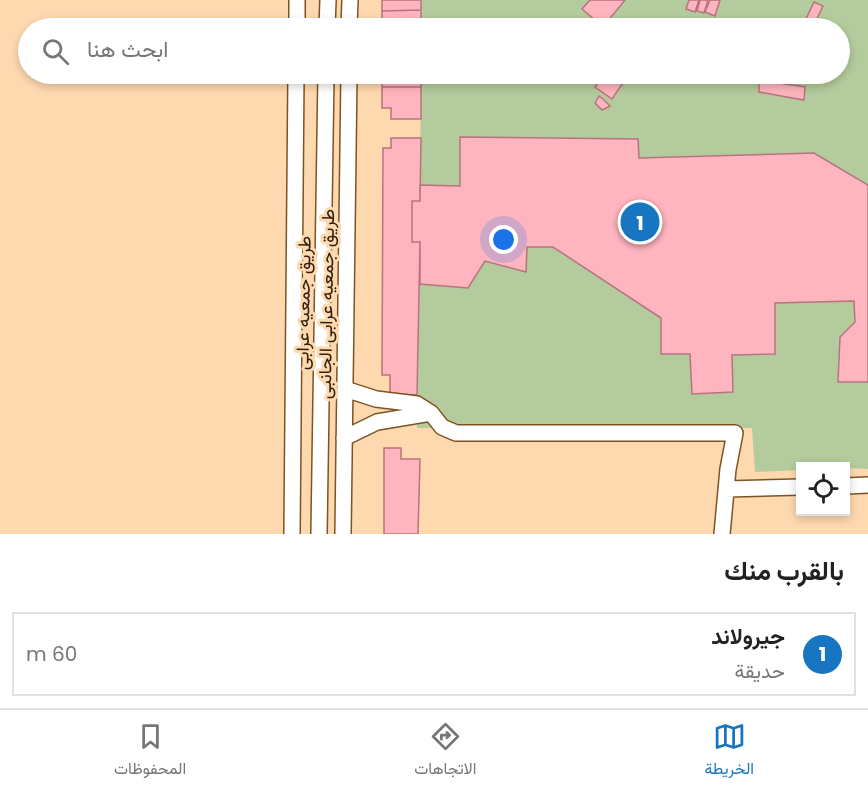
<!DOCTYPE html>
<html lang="ar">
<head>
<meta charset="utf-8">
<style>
	:root { --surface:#fff; --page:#f6f6f6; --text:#222; --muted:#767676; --line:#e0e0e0; --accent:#1875c1 }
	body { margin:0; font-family:Poppins,Vazirmatn,sans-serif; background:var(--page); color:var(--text); direction:rtl }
	.controls { position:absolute; right:18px; bottom:18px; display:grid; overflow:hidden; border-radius:0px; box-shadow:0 3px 9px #0003 }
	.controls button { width:54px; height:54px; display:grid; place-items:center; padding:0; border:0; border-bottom:2px solid var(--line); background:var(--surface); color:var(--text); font:30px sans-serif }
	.you { position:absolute; left:504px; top:240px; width:21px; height:21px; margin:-15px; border:4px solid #fff; border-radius:50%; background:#1a73e8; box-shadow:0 0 0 9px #1a73e833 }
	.badge { display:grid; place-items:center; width:39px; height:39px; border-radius:50%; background:var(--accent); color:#fff; font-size:20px; font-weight:700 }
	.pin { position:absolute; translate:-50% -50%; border:3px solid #fff; box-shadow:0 2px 6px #0006 }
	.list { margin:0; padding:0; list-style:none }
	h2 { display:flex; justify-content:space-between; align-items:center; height:78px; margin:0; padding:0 24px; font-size:26px }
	h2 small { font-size:20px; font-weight:400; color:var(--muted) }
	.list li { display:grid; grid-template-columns:39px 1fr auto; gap:18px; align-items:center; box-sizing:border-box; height:84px; margin:0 12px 12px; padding:0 12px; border:2px solid var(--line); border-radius:0px }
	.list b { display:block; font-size:22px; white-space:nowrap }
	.list p { margin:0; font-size:20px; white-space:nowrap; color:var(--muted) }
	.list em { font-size:20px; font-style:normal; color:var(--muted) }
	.icon { flex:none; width:33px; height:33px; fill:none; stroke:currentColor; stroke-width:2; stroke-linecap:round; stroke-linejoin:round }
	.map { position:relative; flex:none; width:868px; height:534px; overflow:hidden; direction:ltr }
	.search { position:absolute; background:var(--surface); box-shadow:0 3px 9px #0003; left:18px; right:18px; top:18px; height:66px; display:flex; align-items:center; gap:15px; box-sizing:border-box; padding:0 21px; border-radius:33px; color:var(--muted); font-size:22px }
	.sheet { height:174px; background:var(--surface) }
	nav { display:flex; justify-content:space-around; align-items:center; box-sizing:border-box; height:84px; border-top:2px solid var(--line); background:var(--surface); font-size:16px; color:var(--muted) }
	nav a { display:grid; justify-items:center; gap:3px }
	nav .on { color:var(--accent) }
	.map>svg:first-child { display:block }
	.green { fill:#b4cb9d }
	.building { fill:#feb5bf; stroke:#b7747e; stroke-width:1.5 }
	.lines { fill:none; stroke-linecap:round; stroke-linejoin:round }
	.minor-casing { stroke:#7c5421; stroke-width:18 }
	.minor { stroke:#fff; stroke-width:15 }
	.labels { text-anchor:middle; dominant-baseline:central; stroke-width:6; stroke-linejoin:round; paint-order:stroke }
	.street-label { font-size:18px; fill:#31200b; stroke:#fed9b0 }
</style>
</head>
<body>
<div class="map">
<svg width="868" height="534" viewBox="0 0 868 534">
	<rect width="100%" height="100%" fill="#fed9b0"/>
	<path class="green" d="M421,0H868V469L800,466V470L755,472L752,428H417L421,74H840V28H421Z"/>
	<path class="building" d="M382,0H421V10L382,11Z
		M590,0H625L603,27L582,9Z
		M689,0H699L695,12L686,9Z
		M700,0H708L704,13L697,11Z
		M710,0H720L715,16L705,12Z
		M814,2L823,6L815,23L806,19Z
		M421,10V28H382V11Z
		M382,74H421V87H382Z
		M605,74H629L612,99L595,87Z
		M759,80L805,87L804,100L759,92Z
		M382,87H421V119H391V108H382Z
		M599,96L603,99L610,106L602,110L595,103Z
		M460,137L638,139L639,158L814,153L868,185V382H838L840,337L855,322L854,301L775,303V354L732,355L733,392L692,394L690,354H661V318L553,247H527L526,272L485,261L468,288L420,284V242H412V201H420V185L460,186Z
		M391,138H421L420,201H412V242H420L417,395L390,394V375H382L383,148H391Z
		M384,448H401V459H420L418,534H384Z"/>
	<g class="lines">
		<g class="minor-casing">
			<path id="minor" d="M297,28V0
				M327,28L328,0
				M349,28L350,0
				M345,389L376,399L417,404L431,413L442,427L456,433H735L728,469L722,534
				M344,438L377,422L431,413
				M846,486L868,485
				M726,489L800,487
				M292,534L296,74
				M319,534L326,74
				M343,534L349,74"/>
		</g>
		<use href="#minor" class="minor"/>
	</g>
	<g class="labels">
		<g class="street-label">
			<text transform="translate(303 303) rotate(-89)">طريق جمعيه عرابى</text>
			<text transform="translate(326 304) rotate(-89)">طريق جمعيه عرابى الجانبى</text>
		</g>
	</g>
</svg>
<div class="controls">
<button><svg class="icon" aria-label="locate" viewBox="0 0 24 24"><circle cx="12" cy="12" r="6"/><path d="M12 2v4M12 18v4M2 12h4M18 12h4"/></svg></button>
</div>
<div class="you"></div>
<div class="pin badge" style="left:640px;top:222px">1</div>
<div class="search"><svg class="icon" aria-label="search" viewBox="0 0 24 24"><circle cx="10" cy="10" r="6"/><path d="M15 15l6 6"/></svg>ابحث هنا</div>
</div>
<section class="sheet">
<h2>بالقرب منك<small></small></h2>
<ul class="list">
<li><span class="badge">1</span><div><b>جيرولاند</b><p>حديقة</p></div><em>60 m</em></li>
</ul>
</section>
<nav>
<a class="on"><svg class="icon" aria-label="map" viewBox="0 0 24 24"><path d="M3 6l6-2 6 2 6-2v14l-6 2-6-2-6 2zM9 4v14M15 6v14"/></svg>الخريطة</a>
<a><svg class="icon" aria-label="directions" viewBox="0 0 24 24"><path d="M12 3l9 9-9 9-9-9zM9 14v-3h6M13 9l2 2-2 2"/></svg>الاتجاهات</a>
<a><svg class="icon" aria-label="saved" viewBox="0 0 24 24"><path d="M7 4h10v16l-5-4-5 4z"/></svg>المحفوظات</a>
</nav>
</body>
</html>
